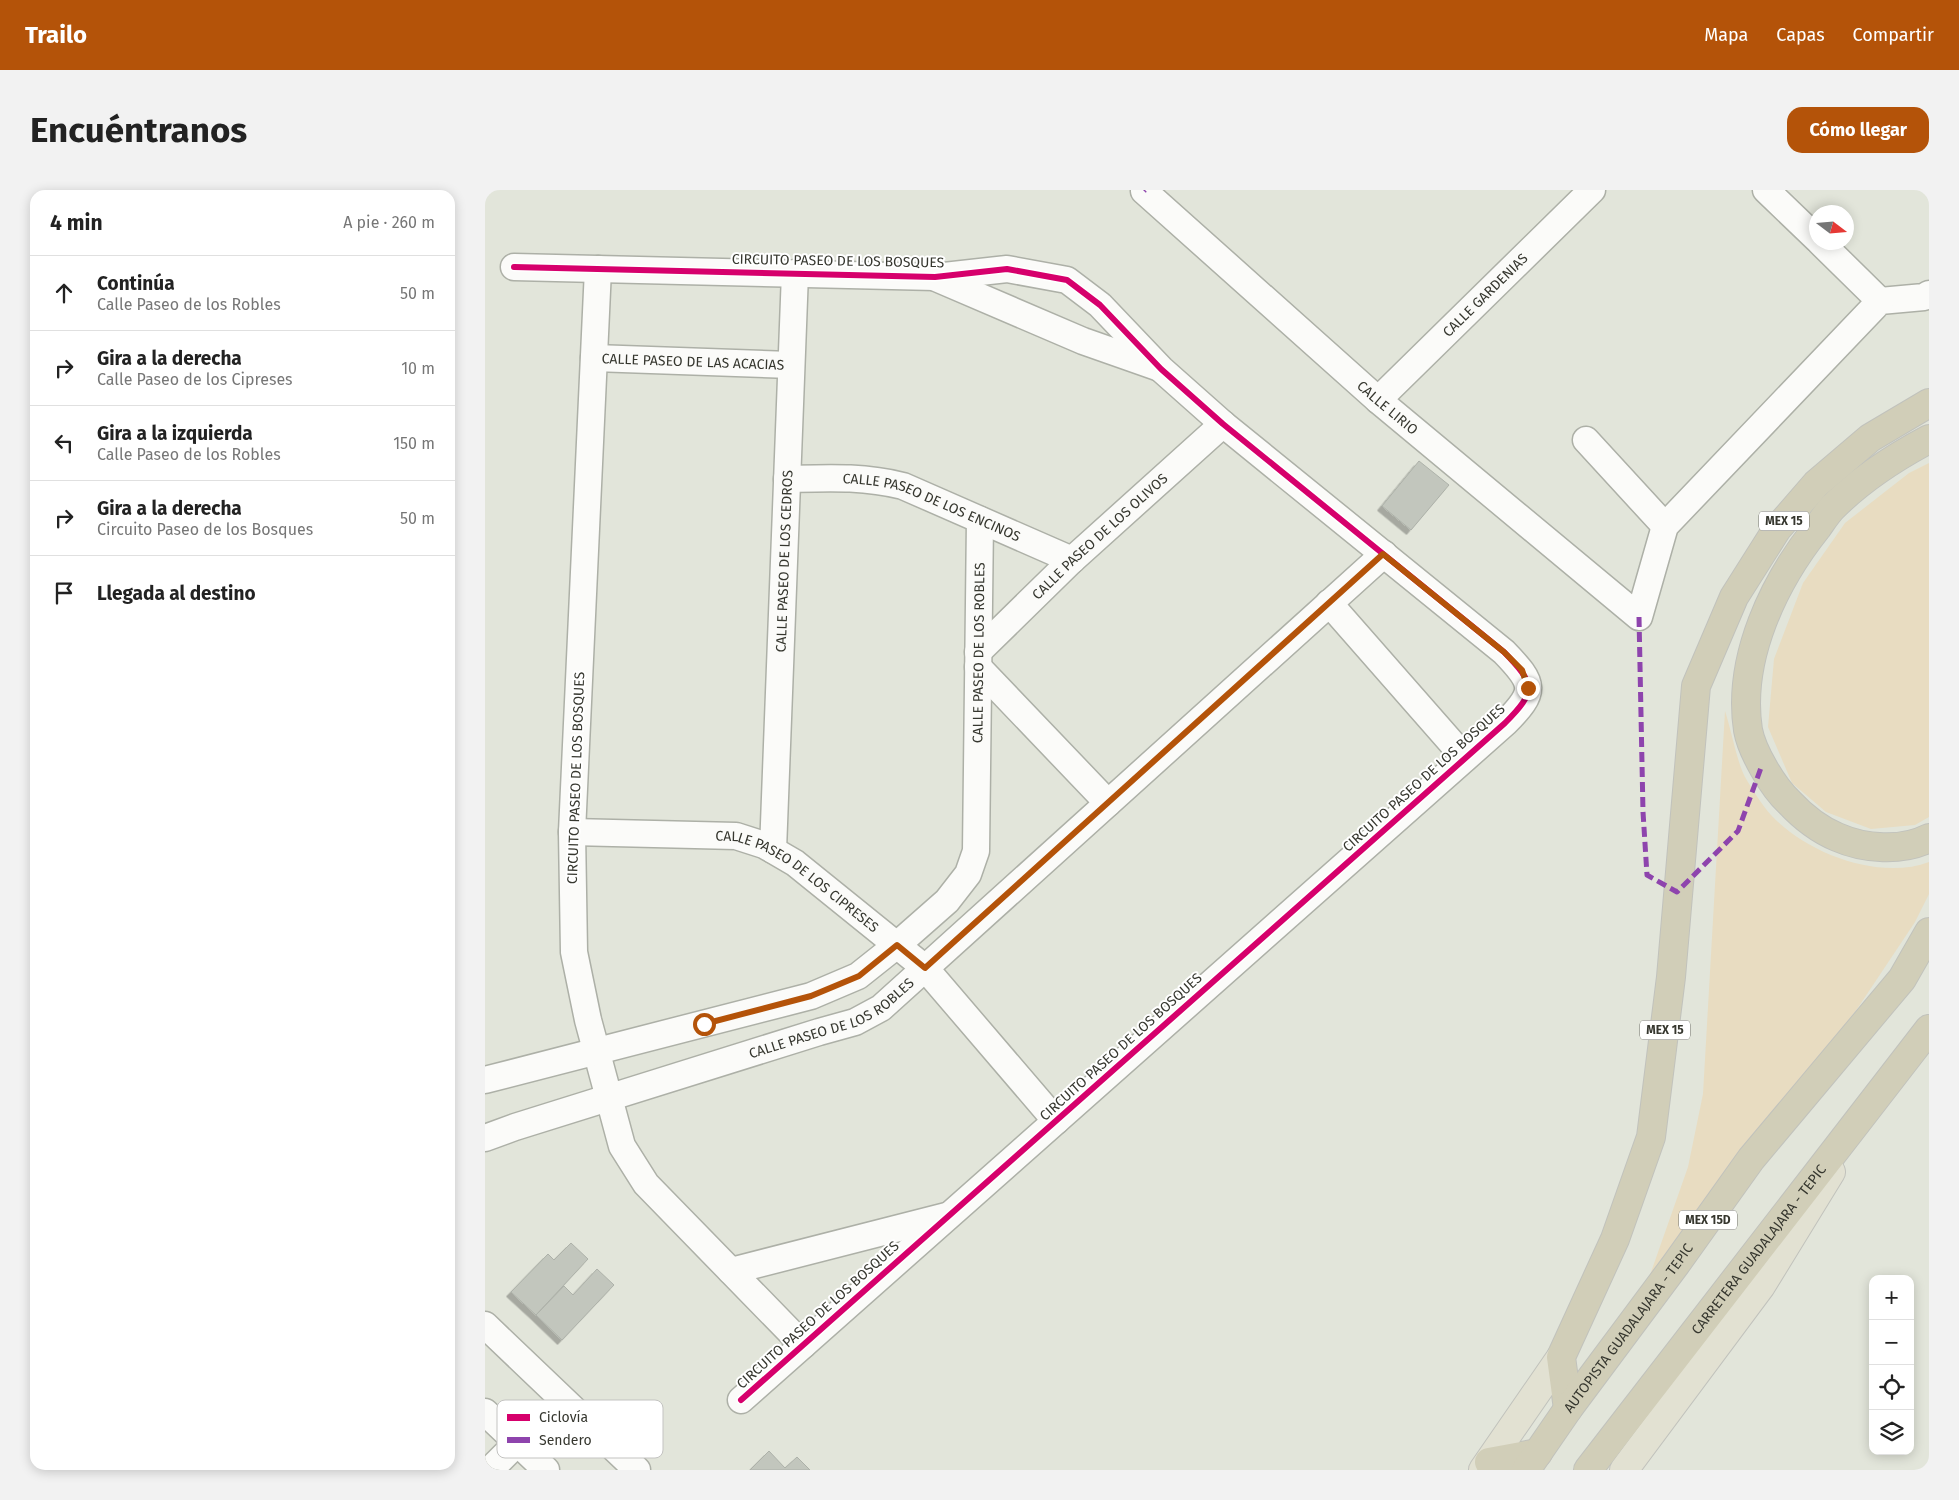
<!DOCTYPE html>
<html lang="es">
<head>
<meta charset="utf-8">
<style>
	:root { --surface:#fff; --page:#f2f2f2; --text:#222; --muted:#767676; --line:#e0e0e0; --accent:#b45309 }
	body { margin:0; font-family:"Fira Sans",sans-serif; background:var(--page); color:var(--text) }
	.controls { position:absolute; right:15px; bottom:15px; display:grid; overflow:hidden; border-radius:10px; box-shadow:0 2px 12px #0003 }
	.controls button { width:45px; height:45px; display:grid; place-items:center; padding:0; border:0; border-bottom:1px solid var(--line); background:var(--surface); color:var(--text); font:25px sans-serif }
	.compass { position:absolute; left:1324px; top:15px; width:45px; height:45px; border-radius:50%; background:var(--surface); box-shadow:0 2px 12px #0003; rotate:106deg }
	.stop { position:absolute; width:15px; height:15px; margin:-11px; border:4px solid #b45309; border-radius:50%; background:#fff }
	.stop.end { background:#b45309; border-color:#fff; box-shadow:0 1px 5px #0008 }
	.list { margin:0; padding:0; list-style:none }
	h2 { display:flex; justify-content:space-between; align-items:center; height:65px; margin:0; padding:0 20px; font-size:21px }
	h2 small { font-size:16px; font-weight:400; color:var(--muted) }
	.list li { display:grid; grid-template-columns:32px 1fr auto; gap:15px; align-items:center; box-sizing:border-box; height:75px; padding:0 20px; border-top:1px solid var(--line) }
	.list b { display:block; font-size:19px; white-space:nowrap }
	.list p { margin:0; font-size:16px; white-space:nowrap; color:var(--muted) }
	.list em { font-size:16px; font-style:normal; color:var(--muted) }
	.icon { flex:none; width:28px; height:28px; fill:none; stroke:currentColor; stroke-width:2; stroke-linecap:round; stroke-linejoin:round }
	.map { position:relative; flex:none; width:1444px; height:1280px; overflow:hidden; border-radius:15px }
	header { display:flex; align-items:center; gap:30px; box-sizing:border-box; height:70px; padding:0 25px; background:var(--accent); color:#fff }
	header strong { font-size:24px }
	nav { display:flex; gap:28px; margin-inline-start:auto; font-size:18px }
	.intro { display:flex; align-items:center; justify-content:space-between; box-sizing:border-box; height:120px; padding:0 30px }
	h1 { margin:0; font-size:35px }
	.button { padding:12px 22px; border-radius:15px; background:var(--accent); color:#fff; font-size:18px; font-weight:700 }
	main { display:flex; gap:30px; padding:0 30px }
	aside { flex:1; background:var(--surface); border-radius:15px; box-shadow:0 2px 12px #0003 }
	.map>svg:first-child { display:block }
	.green { fill:#e8dcc1 }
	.building { fill:#c2c6bd; stroke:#adb1a9; filter:url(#shadow) }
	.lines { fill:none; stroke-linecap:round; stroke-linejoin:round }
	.minor-casing { stroke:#adb0a7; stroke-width:29 }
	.major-casing { stroke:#c1c2bc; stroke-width:30 }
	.highway-casing { stroke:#c1c2bc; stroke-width:30 }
	.minor { stroke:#fbfbf9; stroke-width:26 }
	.major { stroke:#e2e1d2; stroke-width:28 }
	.highway { stroke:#d1ceb8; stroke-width:28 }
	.quiet { stroke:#8e44ad; stroke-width:5; stroke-dasharray:10 5; stroke-linecap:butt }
	.cycleway-casing { stroke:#fff; stroke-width:9 }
	.cycleway { stroke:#d6006c; stroke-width:6 }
	.route { stroke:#b45309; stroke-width:6 }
	.labels { text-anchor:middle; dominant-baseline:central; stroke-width:4; stroke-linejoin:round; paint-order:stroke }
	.shield { fill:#fff; stroke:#72736d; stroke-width:1 }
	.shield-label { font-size:12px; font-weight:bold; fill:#36372f }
	.street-label { font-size:14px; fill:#36372f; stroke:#fff }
	.key { fill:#fff; stroke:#c3c3c1; stroke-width:1 }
	.key-label { font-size:14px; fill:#36372f }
</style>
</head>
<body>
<header>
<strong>Trailo</strong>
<nav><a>Mapa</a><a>Capas</a><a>Compartir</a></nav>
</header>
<div class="intro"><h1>Encuéntranos</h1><a class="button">Cómo llegar</a></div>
<main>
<aside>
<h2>4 min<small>A pie · 260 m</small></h2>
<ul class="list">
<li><svg class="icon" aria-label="ahead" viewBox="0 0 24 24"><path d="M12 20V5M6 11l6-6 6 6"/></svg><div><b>Continúa</b><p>Calle Paseo de los Robles</p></div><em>50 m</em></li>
<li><svg class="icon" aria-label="right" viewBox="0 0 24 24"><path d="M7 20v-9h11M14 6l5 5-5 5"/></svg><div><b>Gira a la derecha</b><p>Calle Paseo de los Cipreses</p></div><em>10 m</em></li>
<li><svg class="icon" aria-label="left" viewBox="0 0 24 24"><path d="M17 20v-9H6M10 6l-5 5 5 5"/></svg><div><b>Gira a la izquierda</b><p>Calle Paseo de los Robles</p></div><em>150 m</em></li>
<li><svg class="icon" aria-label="right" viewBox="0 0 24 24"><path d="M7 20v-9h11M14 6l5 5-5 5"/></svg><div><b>Gira a la derecha</b><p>Circuito Paseo de los Bosques</p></div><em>50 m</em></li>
<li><svg class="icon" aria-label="arrive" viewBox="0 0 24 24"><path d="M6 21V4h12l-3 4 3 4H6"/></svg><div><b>Llegada al destino</b></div></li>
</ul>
</aside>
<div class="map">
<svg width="1444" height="1280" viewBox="0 0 1444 1280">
	<defs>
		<filter id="shadow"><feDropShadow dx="-4.5" dy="4.5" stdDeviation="0" flood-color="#0004"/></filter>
	</defs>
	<rect width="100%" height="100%" fill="#e2e5da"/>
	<path class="green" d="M1444,273V627L1430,635L1386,639L1341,622L1307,593L1283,537L1289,469L1318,393L1360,333L1424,283Z
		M1240,521C1246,539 1252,572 1260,587C1267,599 1277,615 1286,625C1321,663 1394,691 1444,672V704L1430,732L1372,819L1159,1102L1203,977L1218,904Z"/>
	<path class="building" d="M934,271L964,295L926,340L897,316Z
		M86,1053L103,1069L51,1125L26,1102L63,1064L69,1070Z
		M112,1079L129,1095L77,1150L51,1125L79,1096L88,1105Z
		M284,1261L300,1278L312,1267L325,1280H265Z"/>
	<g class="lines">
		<g class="minor-casing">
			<g id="minor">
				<path d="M1281,0L1332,49"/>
				<path id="s1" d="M659,1L893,210L1154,427L1180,336L1395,111L1439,107L1444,104"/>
				<path d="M1335,52L1395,111"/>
				<path d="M29,77L450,87L522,79L582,90L615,115L676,179L738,234L1019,462C1050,494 1052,501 1020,533L256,1210"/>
				<path d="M113,79L87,642L89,762L103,830L137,956L161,994L318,1155"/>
				<path d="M451,88L598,151L672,177"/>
				<path id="s2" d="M109,168L306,175"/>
				<path id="s3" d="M893,210L1107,0"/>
				<path d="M1101,250L1180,336"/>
				<path id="s4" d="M302,289C343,288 378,286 418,296L587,370"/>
				<path d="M844,413L980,568"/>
				<path id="s5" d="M493,462L587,370L738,234"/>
				<path d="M493,477L623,613"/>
				<path id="s6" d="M87,642L251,646L279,655L310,673L440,778L571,931"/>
				<path id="s7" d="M288,660L310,83"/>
				<path id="s8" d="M0,890L326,806L373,786L412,755L462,711L483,684L491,661L495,330"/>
				<path id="s9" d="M0,948L30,937L334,842L370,832L396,818L899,364"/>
				<path d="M246,1081L461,1026"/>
				<path d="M0,1135L152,1280"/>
				<path d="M0,1222L61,1280"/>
				<path d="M5,1280L32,1253"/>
			</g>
		</g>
		<g class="major-casing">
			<path id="major" d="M998,1280L1076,1167
				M1139,1280L1276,1096L1346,982"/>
		</g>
		<g class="highway-casing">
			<g id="highway">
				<path d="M1444,249C1410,267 1376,289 1348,317C1342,323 1337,331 1332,338C1289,392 1252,468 1263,540C1267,562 1288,597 1304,612C1318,627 1333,639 1352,647C1379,659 1417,662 1444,648"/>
				<path d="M1083,1219L1076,1167L1130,1049L1166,947L1186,787L1211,496L1249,407L1292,339L1331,294L1385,248L1444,213"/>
				<path d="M1004,1272L1053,1263"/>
				<path id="s10" d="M1041,1280L1083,1219L1191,1074L1266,969L1417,789L1444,742"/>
				<path id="s11" d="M1103,1280L1444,839"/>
			</g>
		</g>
		<use href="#minor" class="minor"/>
		<use href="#major" class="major"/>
		<use href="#highway" class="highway"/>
		<path class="quiet" d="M659,1L660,0
			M1154,427L1158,622L1162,685L1192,702L1253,641L1277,575"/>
		<g class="cycleway-casing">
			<path id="cycleway" d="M29,77L450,87L522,79L582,90L615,115L676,179L738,234L1019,462C1050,494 1052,501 1020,533L256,1210"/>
		</g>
		<use href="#cycleway" class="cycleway"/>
	</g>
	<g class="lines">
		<path class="route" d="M219,834L326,806L374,786L412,755L440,778L898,364L1019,462L1037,480L1043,498"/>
	</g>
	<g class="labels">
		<g class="shield">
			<rect x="1274" y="321.5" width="50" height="19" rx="4"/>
			<rect x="1155" y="830.5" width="50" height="19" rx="4"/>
			<rect x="1194" y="1020.5" width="58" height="19" rx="4"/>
		</g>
		<g class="shield-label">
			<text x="1299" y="331">MEX 15</text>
			<text x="1180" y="840">MEX 15</text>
			<text x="1223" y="1030">MEX 15D</text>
		</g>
		<g class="street-label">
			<text transform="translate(353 71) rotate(1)">CIRCUITO PASEO DE LOS BOSQUES</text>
			<text stroke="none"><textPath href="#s3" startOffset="150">CALLE GARDENIAS</textPath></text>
			<text stroke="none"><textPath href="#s2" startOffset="99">CALLE PASEO DE LAS ACACIAS</textPath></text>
			<text stroke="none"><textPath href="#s1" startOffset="326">CALLE LIRIO</textPath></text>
			<text stroke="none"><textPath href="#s4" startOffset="150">CALLE PASEO DE LOS ENCINOS</textPath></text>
			<text stroke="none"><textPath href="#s5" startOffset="168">CALLE PASEO DE LOS OLIVOS</textPath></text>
			<text stroke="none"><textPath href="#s7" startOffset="289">CALLE PASEO DE LOS CEDROS</textPath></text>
			<text stroke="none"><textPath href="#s8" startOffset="761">CALLE PASEO DE LOS ROBLES</textPath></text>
			<text transform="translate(91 588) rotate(-88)">CIRCUITO PASEO DE LOS BOSQUES</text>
			<text transform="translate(939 588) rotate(-42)">CIRCUITO PASEO DE LOS BOSQUES</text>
			<text stroke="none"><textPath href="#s6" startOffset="239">CALLE PASEO DE LOS CIPRESES</textPath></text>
			<text stroke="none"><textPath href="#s9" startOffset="368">CALLE PASEO DE LOS ROBLES</textPath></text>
			<text transform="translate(636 857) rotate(-42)">CIRCUITO PASEO DE LOS BOSQUES</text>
			<text stroke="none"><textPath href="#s11" startOffset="279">CARRETERA GUADALAJARA - TEPIC</textPath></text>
			<text transform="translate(333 1125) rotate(-42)">CIRCUITO PASEO DE LOS BOSQUES</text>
			<text stroke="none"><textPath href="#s10" startOffset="175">AUTOPISTA GUADALAJARA - TEPIC</textPath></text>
		</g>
	</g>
	<rect x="12" y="1210" width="166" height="58" rx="8" class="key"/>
	<rect x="22" y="1224" width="23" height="7" fill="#d6006c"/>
	<rect x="22" y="1247" width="23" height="6" fill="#8e44ad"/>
	<g class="key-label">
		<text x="54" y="1232">Ciclovía</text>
		<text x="54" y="1255">Sendero</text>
	</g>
</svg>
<div class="controls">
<button>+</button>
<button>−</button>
<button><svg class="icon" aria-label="locate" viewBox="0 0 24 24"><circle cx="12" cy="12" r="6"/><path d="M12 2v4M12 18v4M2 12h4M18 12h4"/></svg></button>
<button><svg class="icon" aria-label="layers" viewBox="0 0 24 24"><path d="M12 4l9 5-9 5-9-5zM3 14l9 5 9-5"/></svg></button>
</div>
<svg class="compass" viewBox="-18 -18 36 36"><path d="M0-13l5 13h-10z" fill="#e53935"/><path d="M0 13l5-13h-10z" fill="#767676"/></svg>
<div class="stop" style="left:219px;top:834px"></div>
<div class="stop end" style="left:1043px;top:498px"></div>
</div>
</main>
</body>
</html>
